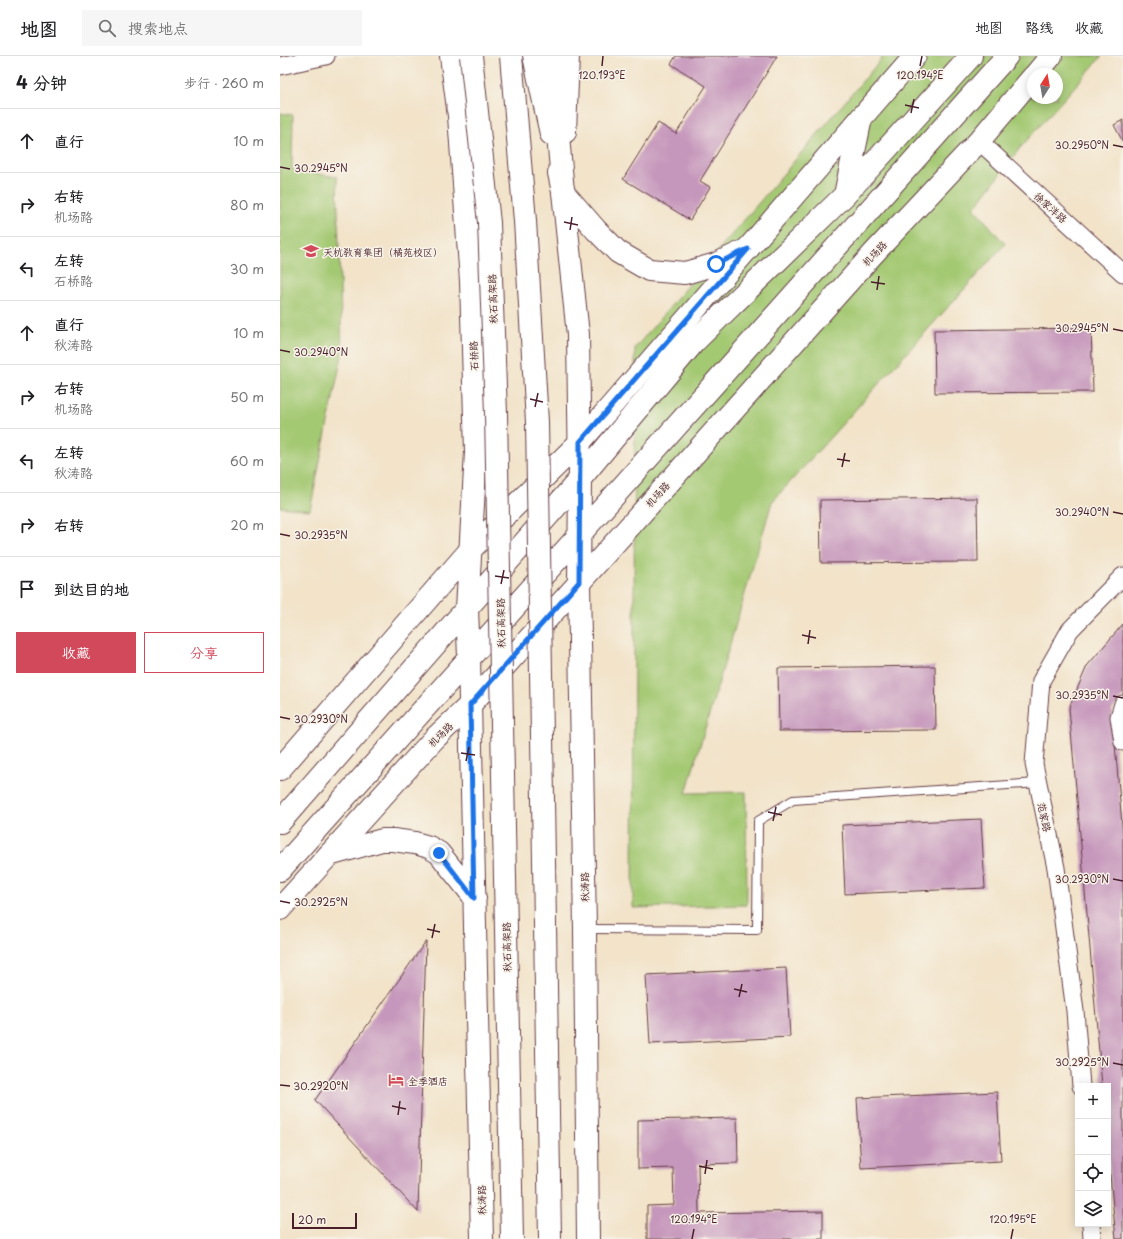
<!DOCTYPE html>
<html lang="zh">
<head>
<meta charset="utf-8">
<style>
	:root { --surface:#fff; --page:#f6f6f6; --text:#202124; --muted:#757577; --line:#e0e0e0; --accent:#d1495b }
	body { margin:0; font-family:"Playpen Sans","LXGW WenKai TC",sans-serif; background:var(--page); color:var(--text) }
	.controls { position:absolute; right:12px; bottom:12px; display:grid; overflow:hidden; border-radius:0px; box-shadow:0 2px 10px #0003 }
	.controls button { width:36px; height:36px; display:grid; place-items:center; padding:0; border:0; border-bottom:1px solid var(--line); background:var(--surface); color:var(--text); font:20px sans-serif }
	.compass { position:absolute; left:747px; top:12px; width:36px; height:36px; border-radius:50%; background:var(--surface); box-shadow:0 2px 10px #0003; rotate:11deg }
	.scale { position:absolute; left:12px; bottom:10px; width:65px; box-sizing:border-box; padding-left:4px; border:2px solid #4a1f2b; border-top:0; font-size:11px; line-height:14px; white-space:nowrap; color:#4a1f2b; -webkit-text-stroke:3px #f7f3e8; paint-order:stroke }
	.stop { position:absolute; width:12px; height:12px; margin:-9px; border:3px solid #1a73e8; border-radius:50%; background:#fff }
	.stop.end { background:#1a73e8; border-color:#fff; box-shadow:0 1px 4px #0008 }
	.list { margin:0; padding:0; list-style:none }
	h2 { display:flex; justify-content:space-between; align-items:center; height:52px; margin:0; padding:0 16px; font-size:17px }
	h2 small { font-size:13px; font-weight:400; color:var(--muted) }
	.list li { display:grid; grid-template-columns:26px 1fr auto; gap:12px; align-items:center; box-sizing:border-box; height:64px; padding:0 16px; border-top:1px solid var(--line) }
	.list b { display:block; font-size:15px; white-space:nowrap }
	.list p { margin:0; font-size:13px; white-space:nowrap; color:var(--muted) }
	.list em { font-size:13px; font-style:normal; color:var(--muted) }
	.actions { display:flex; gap:8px; padding:12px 16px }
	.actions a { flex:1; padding:9px 0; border:1px solid var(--accent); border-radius:0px; text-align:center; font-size:14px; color:var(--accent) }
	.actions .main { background:var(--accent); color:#fff }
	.icon { flex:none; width:22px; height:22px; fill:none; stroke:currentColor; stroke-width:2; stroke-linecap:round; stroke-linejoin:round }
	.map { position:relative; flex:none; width:843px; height:1183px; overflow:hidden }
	header { display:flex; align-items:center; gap:24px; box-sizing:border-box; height:56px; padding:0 20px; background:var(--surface); border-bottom:1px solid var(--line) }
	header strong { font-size:19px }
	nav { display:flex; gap:22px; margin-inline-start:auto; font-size:14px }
	.search { width:280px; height:36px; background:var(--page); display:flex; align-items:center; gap:10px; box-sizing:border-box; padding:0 14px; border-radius:0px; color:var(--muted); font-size:15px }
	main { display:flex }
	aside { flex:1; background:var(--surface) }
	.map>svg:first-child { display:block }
	.grass { fill:#a4c973; stroke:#77744f; fill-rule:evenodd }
	.building { fill:#c697bc }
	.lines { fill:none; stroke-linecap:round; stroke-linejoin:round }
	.service-casing { stroke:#633c43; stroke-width:10 }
	.minor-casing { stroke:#633c43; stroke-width:19 }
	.secondary-casing { stroke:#633c43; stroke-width:24 }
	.primary-casing { stroke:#633c43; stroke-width:24 }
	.trunk-casing { stroke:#633c43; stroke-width:24 }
	.service { stroke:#fff; stroke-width:8 }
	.minor { stroke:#fff; stroke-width:17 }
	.secondary { stroke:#fff; stroke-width:22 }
	.primary { stroke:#fff; stroke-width:22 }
	.trunk { stroke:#fff; stroke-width:22 }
	.trunk-bridge-casing { stroke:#633c43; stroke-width:24; stroke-linecap:butt }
	.trunk-bridge { stroke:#fff; stroke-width:22 }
	.route { stroke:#1a73e8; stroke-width:5 }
	.ticks { fill:none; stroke:#4a1f2b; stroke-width:1.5 }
	.labels { text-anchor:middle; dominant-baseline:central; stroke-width:3; stroke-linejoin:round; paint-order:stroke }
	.street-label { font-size:10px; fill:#4a1f2b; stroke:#f7f3e8 }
	.poi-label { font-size:10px; fill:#4a1f2b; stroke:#f7f3e8; text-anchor:start }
	.ticks-label { font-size:10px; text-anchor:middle; fill:#4a1f2b; stroke:#f7f3e8; stroke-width:3; stroke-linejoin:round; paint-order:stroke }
</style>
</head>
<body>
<header>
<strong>地图</strong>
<div class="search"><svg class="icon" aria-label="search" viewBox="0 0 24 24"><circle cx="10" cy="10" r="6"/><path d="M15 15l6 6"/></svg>搜索地点</div>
<nav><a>地图</a><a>路线</a><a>收藏</a></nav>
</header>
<main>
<aside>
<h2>4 分钟<small>步行 · 260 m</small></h2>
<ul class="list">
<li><svg class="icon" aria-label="ahead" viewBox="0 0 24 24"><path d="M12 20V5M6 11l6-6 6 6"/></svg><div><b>直行</b></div><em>10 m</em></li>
<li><svg class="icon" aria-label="right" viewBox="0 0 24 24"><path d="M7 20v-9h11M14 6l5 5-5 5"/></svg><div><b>右转</b><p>机场路</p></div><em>80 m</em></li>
<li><svg class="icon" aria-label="left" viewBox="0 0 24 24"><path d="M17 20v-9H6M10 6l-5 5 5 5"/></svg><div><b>左转</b><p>石桥路</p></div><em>30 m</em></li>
<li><svg class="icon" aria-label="ahead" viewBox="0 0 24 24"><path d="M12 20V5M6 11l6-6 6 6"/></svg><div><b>直行</b><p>秋涛路</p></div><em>10 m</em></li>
<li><svg class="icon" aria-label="right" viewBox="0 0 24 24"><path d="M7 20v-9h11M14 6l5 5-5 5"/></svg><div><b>右转</b><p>机场路</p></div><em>50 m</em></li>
<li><svg class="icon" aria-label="left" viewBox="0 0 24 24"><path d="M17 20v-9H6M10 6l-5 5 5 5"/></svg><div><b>左转</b><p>秋涛路</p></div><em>60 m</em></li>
<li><svg class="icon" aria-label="right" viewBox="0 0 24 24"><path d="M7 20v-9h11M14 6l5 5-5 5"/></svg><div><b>右转</b></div><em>20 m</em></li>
<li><svg class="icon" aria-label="arrive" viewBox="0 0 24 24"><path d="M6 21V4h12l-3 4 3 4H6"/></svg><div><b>到达目的地</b></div></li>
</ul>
<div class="actions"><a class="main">收藏</a><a>分享</a></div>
</aside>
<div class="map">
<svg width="843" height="1183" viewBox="0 0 843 1183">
	<rect width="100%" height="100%" fill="#f7f3e8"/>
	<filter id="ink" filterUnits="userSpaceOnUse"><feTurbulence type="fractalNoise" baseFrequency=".025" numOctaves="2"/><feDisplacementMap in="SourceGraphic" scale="8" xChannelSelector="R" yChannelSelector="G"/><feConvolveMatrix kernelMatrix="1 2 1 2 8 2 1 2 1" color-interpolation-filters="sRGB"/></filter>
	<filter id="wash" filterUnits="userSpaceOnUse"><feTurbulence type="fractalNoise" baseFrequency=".012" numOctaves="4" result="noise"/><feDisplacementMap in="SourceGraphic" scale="16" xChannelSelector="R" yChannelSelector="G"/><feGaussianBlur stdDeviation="0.9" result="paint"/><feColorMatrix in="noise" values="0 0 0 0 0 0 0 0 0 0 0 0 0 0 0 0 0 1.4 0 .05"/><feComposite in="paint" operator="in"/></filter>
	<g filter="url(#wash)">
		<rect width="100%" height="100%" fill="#f2e3c9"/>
		<path class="grass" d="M604,0H822L740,92L694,152L725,188L492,446L406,737L466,736L467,849L353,852L355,292ZM753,18H777V42H753Z
			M0,57L13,59L12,114L57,121L62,299L30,454L0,451Z"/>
		<g id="blocks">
			<path class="building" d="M396,0H497L420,125L430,131L410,164L343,123L378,67L396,78L426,30L391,8Z
				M843,64V86L834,69Z
				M811,272L813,336L655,337L654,274Z
				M697,442L698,506L541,507L540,444Z
				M843,568V641L832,654L843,780V1183H836L828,1097V1030H822L789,652L807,610Z
				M655,610L656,674L499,675L498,612Z
				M701,763L705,832L565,838L562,769Z
				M146,885L138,1156L35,1044Z
				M506,912L510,981L370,988L366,919Z
				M717,1036L721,1105L581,1112L577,1042Z
				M457,1062L458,1107L418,1108L419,1157L543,1155V1183H367V1150L394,1149L393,1112L358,1113V1064Z"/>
		</g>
	</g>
	<g filter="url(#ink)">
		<use href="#blocks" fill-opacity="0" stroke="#633c43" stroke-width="1"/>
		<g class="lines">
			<g class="service-casing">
				<path id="service" d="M306,873L477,874L478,765L513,744L758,727"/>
			</g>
			<g class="minor-casing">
				<path id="minor" d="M0,10L46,0
					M699,85L843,217
					M843,648L839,661L843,686
					M801,1030L795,955L776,812L754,708L761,625L790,574L843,520
					M811,1168L812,1183"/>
			</g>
			<g class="secondary-casing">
				<path id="secondary" d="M756,18L771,0
					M0,713L191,493L300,386L635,0
					M0,853L154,683L190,649L593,198L699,85L753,21"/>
			</g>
			<g class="primary-casing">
				<path id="primary" d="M171,0L179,60L191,225L196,396L187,553L189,601L202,1183
					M254,0L271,78
					M285,76L288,0
					M279,117L283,136L298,279L300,423L299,526L305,873L308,1183
					M283,133V136L316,174L338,196L369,214L405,217L436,208L468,193
					M565,139L581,62
					M0,766L300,423L414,286L565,139L691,0
					M49,799L102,784H113L135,787L149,791L159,797L195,842
					M0,814L727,0"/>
			</g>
			<g class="trunk-casing">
				<path id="trunk" d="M271,0L283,136"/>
			</g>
			<use href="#service" class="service"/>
			<use href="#minor" class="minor"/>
			<use href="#secondary" class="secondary"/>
			<use href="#primary" class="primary"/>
			<use href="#trunk" class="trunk"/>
			<g class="trunk-bridge-casing">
				<path id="trunk-bridge" d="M191,0L209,167L216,358L232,1183
					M231,0L245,165L257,366L270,1183"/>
			</g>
			<use href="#trunk-bridge" class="trunk-bridge"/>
		</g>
	</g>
	<g class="lines" filter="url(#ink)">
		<path class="route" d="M159,797L194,842L190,649L299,526L300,386L468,193L436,208"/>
	</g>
	<path class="ticks" d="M322,10L323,0M640,10L642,0M625,49L639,52M631,57L634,43M833,89L843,91M0,111L10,113M284,166L298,169M290,174L292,161M591,226L605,228M597,234L599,220M833,273L843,275M0,294L10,296M250,343L263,346M255,351L258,337M557,403L570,405M562,411L565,397M833,456L843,458M0,478L10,480M215,520L229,522M221,528L224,514M522,579L536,582M528,588L530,574M833,640L843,642M0,661L10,663M181,697L195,699M186,705L189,691M488,756L502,759M493,765L496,751M833,823L843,825M0,845L10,847M147,873L160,876M152,882L155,868M454,933L467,936M459,941L462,928M833,1007L843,1009M0,1029L10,1030M112,1050L126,1053M118,1059L120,1045M419,1110L433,1113M425,1118L427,1104M412,1183L414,1173M731,1183L733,1173"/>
	<defs>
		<g id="school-bare" transform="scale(1.2)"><path d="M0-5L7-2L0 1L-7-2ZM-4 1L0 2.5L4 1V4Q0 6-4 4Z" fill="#d1495b" stroke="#f7f3e8" stroke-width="2.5" paint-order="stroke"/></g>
		<g id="hotel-bare" transform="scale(1.2)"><path d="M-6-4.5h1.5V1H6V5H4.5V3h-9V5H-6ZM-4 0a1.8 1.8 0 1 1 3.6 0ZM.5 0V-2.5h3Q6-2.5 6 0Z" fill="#d1495b" stroke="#f7f3e8" stroke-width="2.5" paint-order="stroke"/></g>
	</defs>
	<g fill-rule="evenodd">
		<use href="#school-bare" x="31" y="195"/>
		<use href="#hotel-bare" x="116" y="1024"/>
	</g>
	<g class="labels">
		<g class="street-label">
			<text transform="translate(771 151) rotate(42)">徐家洋路</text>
			<text transform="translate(594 197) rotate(-47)">机场路</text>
			<text transform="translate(212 243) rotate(-92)">秋石高架路</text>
			<text transform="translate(193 300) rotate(-92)">石桥路</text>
			<text transform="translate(377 438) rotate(-48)">机场路</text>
			<text transform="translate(220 567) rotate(-91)">秋石高架路</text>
			<text transform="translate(160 678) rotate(-45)">机场路</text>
			<text transform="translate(765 761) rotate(78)">范家路</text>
			<text transform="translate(304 831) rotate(-91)">秋涛路</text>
			<text transform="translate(226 891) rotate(-91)">秋石高架路</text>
			<text transform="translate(201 1144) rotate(-91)">秋涛路</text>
		</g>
		<g class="poi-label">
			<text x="43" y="195">天杭教育集团（橘苑校区）</text>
			<text x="128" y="1024">全季酒店</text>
		</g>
	</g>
	<g class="ticks-label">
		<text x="322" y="23">120.193°E</text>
		<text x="640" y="23">120.194°E</text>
		<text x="802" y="93">30.2950°N</text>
		<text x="41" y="116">30.2945°N</text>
		<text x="802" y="276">30.2945°N</text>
		<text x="41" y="300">30.2940°N</text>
		<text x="802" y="460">30.2940°N</text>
		<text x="41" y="483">30.2935°N</text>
		<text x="802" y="643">30.2935°N</text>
		<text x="41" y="667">30.2930°N</text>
		<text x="802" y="827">30.2930°N</text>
		<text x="41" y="850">30.2925°N</text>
		<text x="802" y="1010">30.2925°N</text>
		<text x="41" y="1034">30.2920°N</text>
		<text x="414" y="1167">120.194°E</text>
		<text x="733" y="1167">120.195°E</text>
	</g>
</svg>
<div class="controls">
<button>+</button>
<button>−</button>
<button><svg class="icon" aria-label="locate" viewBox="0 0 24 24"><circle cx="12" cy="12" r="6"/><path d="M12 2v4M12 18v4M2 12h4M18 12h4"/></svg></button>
<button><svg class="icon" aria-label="layers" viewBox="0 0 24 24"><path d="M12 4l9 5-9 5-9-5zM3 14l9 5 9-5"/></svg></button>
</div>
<svg class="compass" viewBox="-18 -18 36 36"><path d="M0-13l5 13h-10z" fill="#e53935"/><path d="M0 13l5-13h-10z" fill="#757577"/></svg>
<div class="scale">20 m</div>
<div class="stop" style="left:436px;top:208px"></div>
<div class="stop end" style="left:159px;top:797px"></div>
</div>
</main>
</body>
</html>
